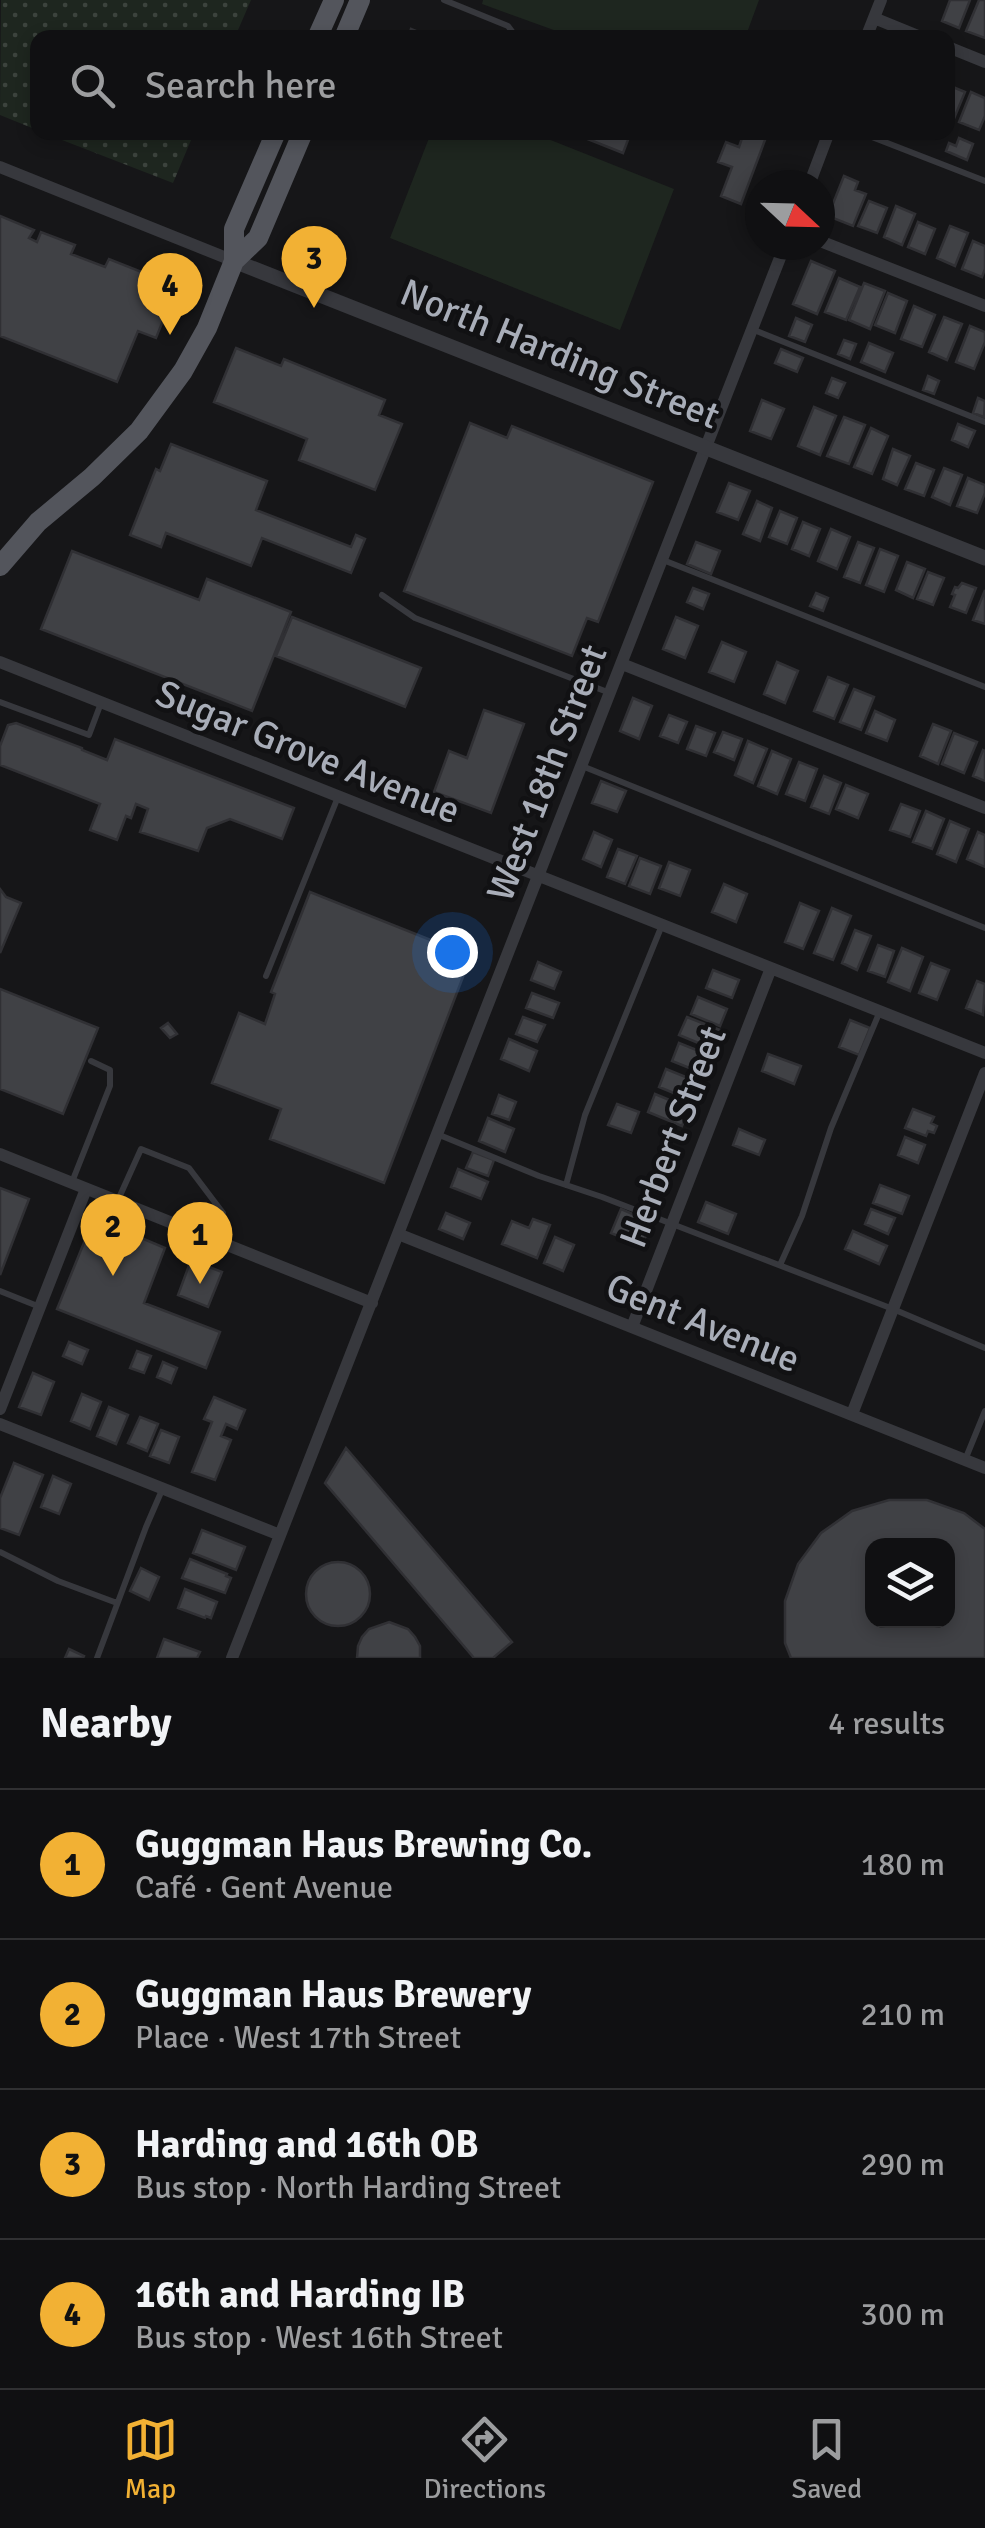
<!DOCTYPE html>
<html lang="en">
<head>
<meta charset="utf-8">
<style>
	:root { --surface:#101012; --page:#1e1e20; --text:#f1f3f6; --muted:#9c9d9f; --line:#303032; --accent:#f2b134 }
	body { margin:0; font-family:Signika,sans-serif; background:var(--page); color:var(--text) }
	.controls { position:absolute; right:30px; bottom:30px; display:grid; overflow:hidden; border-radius:20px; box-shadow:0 5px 15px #0003 }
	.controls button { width:90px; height:90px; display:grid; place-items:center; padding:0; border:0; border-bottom:2px solid var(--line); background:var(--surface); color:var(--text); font:50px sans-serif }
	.compass { position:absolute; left:745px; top:170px; width:90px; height:90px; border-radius:50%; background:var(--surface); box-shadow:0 5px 15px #0003; rotate:112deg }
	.you { position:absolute; left:452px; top:952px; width:35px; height:35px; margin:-25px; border:8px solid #fff; border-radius:50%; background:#1a73e8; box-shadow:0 0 0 15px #1a73e833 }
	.badge { display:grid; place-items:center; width:65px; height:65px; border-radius:50%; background:var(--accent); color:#111; font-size:32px; font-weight:700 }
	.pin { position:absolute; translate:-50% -82px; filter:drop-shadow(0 2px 5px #0008) }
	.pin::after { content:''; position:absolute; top:52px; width:35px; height:30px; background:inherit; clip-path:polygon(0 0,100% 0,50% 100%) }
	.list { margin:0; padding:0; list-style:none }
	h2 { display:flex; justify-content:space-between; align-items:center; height:130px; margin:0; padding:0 40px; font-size:42px }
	h2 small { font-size:32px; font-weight:400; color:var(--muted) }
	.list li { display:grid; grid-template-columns:65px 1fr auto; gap:30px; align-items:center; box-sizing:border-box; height:150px; padding:0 40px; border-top:2px solid var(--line) }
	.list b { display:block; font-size:38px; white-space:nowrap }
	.list p { margin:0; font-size:32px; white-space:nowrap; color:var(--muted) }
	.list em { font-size:32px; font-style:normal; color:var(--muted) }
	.icon { flex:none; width:55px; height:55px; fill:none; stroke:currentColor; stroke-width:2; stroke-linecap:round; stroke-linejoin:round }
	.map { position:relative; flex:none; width:985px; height:1658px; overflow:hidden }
	.search { position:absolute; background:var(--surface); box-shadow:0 5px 15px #0003; left:30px; right:30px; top:30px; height:110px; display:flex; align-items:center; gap:25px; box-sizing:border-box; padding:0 35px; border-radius:20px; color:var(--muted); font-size:38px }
	.sheet { height:730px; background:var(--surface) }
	nav { display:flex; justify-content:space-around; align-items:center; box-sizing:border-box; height:140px; border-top:2px solid var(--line); background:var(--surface); font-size:28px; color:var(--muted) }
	nav a { display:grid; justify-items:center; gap:5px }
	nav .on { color:var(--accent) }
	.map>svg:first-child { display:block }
	.grass { fill:url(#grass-dots) }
	.garden { fill:#1e261f }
	.building { fill:#404145; stroke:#303034; stroke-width:2.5; fill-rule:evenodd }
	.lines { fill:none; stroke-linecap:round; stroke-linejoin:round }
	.service { stroke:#37383d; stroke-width:6 }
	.minor { stroke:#37383d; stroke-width:12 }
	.tertiary { stroke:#37383d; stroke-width:15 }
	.primary { stroke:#53555c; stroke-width:20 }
	.labels { text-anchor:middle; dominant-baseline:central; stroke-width:9; stroke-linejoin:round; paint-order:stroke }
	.street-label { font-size:38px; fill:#a8adb8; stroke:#111113 }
</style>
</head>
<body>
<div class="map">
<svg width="985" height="1658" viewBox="0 0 985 1658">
	<defs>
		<pattern id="grass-dots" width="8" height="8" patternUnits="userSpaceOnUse" patternTransform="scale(2.5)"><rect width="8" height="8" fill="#1e261f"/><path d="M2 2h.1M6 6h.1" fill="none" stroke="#3c433d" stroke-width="1.8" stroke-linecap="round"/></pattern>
	</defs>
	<rect width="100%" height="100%" fill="#161618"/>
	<path class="grass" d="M1,0H251L235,37L38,38L37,130L0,115Z
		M44,133H194L173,183Z"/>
	<path class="garden" d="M483,0H759L745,38L573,37L482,4Z
		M431,133H533L674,189L620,330L390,238Z"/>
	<path class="building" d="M950,0H970L959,28L942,21Z
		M979,0H985V38L966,31Z
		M411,29L433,38H408Z
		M948,85L965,92L951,126L948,125Z
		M971,92L985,98V116L979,130L959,122Z
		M570,132H631L623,153Z
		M744,132H768L741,204L721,196L732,167L718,162L726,142L739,147Z
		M959,138L973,144L967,160L946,151L949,143L956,146Z
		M844,176L858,182L855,190L866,194L853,226L828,216Z
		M869,201L887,208L877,233L858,226Z
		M896,206L915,214L902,245L884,237Z
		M0,216L34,230L29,238L37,242L41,232L75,245L71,254L105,267L109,259L177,286L156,338L138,331L117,382L0,336Z
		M918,222L935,229L925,254L908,247Z
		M950,226L968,233L955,266L937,258Z
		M973,241L985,246V269L982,277L962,269Z
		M811,261L835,271L817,314L793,304Z
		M839,278L860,287L846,320L825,312Z
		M864,283L885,291L870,329L849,320Z
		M888,293L907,301L895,333L875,325Z
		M914,306L935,315L922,347L901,339Z
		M944,317L962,324L947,360L929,352Z
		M796,318L812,325L805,342L789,336Z
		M970,326L985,332V342L974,369L956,362Z
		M844,340L856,344L850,359L838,354Z
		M869,343L893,353L885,372L861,362Z
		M236,348L281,366L284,359L385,400L379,415L402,424L375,490L299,460L307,439L214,402Z
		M781,349L803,358L797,372L775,363Z
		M928,376L939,381L934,394L923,390Z
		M832,378L845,383L838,398L826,393Z
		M978,398L985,401L984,417L973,413Z
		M762,400L784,409L771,439L750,431Z
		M814,407L836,416L820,455L798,446Z
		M844,417L865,425L849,464L827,456Z
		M470,423L507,438L512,426L653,482L598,622L587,618L572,656L404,591Z
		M958,424L975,431L968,447L952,440Z
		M871,428L888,436L872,474L854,467Z
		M171,444L267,481L256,510L351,547L356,535L365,539L351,573L262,538L251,566L166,533L161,547L130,535L156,469L160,471Z
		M893,449L910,456L897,485L883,479Z
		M916,463L934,470L924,496L905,489Z
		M944,468L962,475L950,505L932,497Z
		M968,478L985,485V493L977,513L957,506Z
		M729,483L750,491L738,520L717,512Z
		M757,501L772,508L760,541L743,534Z
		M780,511L797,518L787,544L769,537Z
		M803,522L820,529L809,556L792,549Z
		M831,529L850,537L837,569L818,561Z
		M696,542L720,551L711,574L687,564Z
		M858,542L874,548L860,583L844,577Z
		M880,549L898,556L884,592L866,585Z
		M72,551L199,600L207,579L291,612L252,711L41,629Z
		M907,562L925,569L913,598L896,590Z
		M928,572L944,578L933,605L917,599Z
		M962,583L976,588L966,613L950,607L955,595L952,594L955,587L958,588Z
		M693,588L709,594L703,609L687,602Z
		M985,590V624L973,620Z
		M816,593L828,598L823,611L810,606Z
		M292,617L421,668L405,707L276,656Z
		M676,617L698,626L685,658L663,649Z
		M722,642L746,652L734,682L709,672Z
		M777,662L798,671L785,703L764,694Z
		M828,677L848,685L834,719L814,711Z
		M854,689L874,697L861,730L840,722Z
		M633,698L652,706L639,739L620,731Z
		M484,710L524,724L491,813L434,792L449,751L467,758Z
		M875,711L895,720L887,741L866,733Z
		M669,715L687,722L678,743L660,736Z
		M16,723L82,748V750L107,760L115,739L294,808L282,839L230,819L207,828L198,851L140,832L148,809L136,804L131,818L126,816L117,840L90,830L100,804L0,765V746L8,725Z
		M933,724L951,731L938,764L920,756Z
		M696,726L715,733L706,756L687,749Z
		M723,732L742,739L734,760L714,752Z
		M954,733L977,742L964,773L942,764Z
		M748,741L767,749L753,783L735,775Z
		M983,750L985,751V781L973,776Z
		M772,751L791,759L777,794L758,786Z
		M799,762L817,769L805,801L786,794Z
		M824,776L841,783L829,814L811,807Z
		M601,781L626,791L617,812L592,803Z
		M846,785L868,794L858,818L836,809Z
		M901,804L920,811L910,837L890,830Z
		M926,811L944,819L932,849L913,842Z
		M950,821L969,829L956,862L937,854Z
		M594,832L612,840L601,867L583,859Z
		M978,832L985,835V867L967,859Z
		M618,849L637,856L625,884L607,877Z
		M640,858L661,866L650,894L629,886Z
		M669,862L690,870L680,896L659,888Z
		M724,884L747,894L736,922L712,912Z
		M0,889L6,897L21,903L0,953Z
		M310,892L471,956L384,1183L270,1139L281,1109L212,1083L239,1013L265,1024L275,994L271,992Z
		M800,903L819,911L803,949L785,942Z
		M832,908L851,916L833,960L814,953Z
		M855,930L871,936L857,970L842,963Z
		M878,945L894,951L885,977L868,971Z
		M902,948L923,957L910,991L888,982Z
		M538,962L561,972L554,989L531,980Z
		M931,963L949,970L937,1000L919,993Z
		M713,970L739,980L732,998L706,988Z
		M977,981L985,984L983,1015L966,1008Z
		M0,989L98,1028L63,1114L0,1089Z
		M532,993L559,1003L553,1018L526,1008Z
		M698,997L727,1009L720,1026L691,1014Z
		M523,1017L545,1025L537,1042L516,1034Z
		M687,1017L720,1030L713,1049L679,1035Z
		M850,1020L870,1028L859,1055L839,1047Z
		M168,1023L177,1034L170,1038L161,1028Z
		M509,1039L537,1051L529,1071L501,1059Z
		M679,1043L709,1055L702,1073L672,1061Z
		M768,1054L801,1066L794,1084L762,1071Z
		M666,1069L698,1082L691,1100L659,1087Z
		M655,1094L689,1108L682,1126L648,1112Z
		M499,1095L516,1102L509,1120L492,1114Z
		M617,1104L639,1112L631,1133L608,1125Z
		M913,1109L934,1117L931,1123L937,1126L934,1133L928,1131L926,1136L905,1128Z
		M488,1118L514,1129L505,1152L479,1141Z
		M739,1129L765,1140L759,1155L733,1145Z
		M905,1137L925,1145L918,1163L898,1155Z
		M473,1152L494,1160L488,1176L466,1168Z
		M458,1169L488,1182L481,1199L451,1187Z
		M880,1185L909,1196L902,1214L873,1203Z
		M0,1188L29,1199L0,1275Z
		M706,1202L736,1214L728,1234L698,1222Z
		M621,1209L651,1222L642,1246L611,1233Z
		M871,1209L895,1218L888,1234L865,1224Z
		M446,1213L470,1223L463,1239L439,1229Z
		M94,1218L165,1248L144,1303L220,1332L206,1368L57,1309Z
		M533,1219L550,1225L537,1258L502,1244L512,1221L529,1228Z
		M853,1231L887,1246L879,1264L845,1249Z
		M555,1237L574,1245L563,1271L544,1263Z
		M191,1260L222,1272L208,1307L178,1295Z
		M69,1342L88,1350L82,1364L63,1356Z
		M137,1351L151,1356L144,1373L130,1368Z
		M163,1362L177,1368L171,1383L157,1377Z
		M33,1373L54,1382L41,1415L19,1407Z
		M82,1394L101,1402L90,1429L71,1421Z
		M214,1397L245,1410L237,1429L226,1424L221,1436L231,1440L215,1480L192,1472L212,1422L204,1419Z
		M109,1407L128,1415L116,1444L97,1436Z
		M140,1417L158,1424L147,1451L128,1443Z
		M161,1430L179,1437L169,1463L150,1456Z
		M346,1448L512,1642L493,1658H474L325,1483Z
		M14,1463L43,1475L19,1535L0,1528V1498Z
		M53,1476L71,1484L59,1514L41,1507Z
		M889,1500H927L964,1513L985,1529V1658H791L785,1643V1601L798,1564L821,1533L852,1511ZM872,1546H948V1620H872Z
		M202,1530L245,1547L236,1570L193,1553Z
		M190,1559L227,1574L226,1576L231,1578L225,1593L182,1578Z
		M306 1594a32 32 0 1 1 64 0a32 32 0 1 1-64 0Z
		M141,1568L159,1577L149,1600L130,1591Z
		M185,1589L217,1602L211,1618L206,1616L205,1618L178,1608Z
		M389,1622L408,1629L415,1637L420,1646V1658H357L358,1646L362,1637L369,1629Z
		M164,1639L200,1652L197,1658H157Z
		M69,1649L84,1656L83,1658H65Z"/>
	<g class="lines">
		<path class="service" d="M444,0L508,26L517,38
			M859,132L985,181
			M754,330L985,422
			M663,560L985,687
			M382,595L415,618L610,693
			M0,702L89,735L101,703
			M582,766L985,928
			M266,976L338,797
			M437,1134L539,1176L602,1197L893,1309L985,1348
			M72,1182L110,1086V1070L91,1061
			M566,1185L585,1115L662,925
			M118,1200L141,1149L189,1168L223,1213L213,1239
			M780,1265L802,1216L831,1128L880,1011
			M0,1291L40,1307
			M965,1460L985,1411
			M0,1552L58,1581L117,1603
			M97,1658L146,1527L162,1490"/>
		<path class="minor" d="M874,18L923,38
			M866,38L881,0
			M948,47L985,62
			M0,167L234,261
			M809,185L829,132
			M820,241L985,306
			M0,662L985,1053
			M622,664L985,808
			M0,1154L372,1303
			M398,1234L985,1468
			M632,1327L771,968
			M0,1409L86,1189
			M852,1414L985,1073
			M0,1424L280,1535
			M232,1658L785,245"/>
		<path class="tertiary" d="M234,261L985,558"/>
		<path class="primary" d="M317,38L334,0
			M344,38L360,0
			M234,261L258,238L303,132
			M0,566L38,522L92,477L139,431L183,371L207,328L234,261V229L276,132"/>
	</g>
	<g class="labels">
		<g class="street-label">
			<text transform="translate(560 354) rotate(22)">North Harding Street</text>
			<text transform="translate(308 752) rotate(22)">Sugar Grove Avenue</text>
			<text transform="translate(547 773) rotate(-69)">West 18th Street</text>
			<text transform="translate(673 1137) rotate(-69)">Herbert Street</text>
			<text transform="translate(703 1323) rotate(22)">Gent Avenue</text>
		</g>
	</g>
</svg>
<div class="controls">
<button><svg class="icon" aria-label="layers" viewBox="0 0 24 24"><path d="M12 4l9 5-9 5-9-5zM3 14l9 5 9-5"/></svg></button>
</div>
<svg class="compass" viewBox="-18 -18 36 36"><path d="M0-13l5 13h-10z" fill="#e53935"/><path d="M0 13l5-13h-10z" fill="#9c9d9f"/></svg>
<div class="you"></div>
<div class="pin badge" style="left:200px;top:1284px">1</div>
<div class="pin badge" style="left:113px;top:1276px">2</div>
<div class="pin badge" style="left:314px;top:308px">3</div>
<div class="pin badge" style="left:170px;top:335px">4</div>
<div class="search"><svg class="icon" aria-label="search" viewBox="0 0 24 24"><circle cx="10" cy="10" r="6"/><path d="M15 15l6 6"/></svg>Search here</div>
</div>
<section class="sheet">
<h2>Nearby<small>4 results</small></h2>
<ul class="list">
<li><span class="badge">1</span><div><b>Guggman Haus Brewing Co.</b><p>Café · Gent Avenue</p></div><em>180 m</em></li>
<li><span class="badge">2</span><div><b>Guggman Haus Brewery</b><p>Place · West 17th Street</p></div><em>210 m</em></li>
<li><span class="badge">3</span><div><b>Harding and 16th OB</b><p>Bus stop · North Harding Street</p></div><em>290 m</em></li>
<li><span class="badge">4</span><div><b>16th and Harding IB</b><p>Bus stop · West 16th Street</p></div><em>300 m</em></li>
</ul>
</section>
<nav>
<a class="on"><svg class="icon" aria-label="map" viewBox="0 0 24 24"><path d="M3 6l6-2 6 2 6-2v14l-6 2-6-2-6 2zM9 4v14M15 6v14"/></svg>Map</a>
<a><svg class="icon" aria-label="directions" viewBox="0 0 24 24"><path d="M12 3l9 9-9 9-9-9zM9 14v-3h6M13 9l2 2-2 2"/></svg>Directions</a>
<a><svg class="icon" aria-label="saved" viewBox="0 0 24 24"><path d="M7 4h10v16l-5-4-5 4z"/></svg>Saved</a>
</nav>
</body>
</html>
